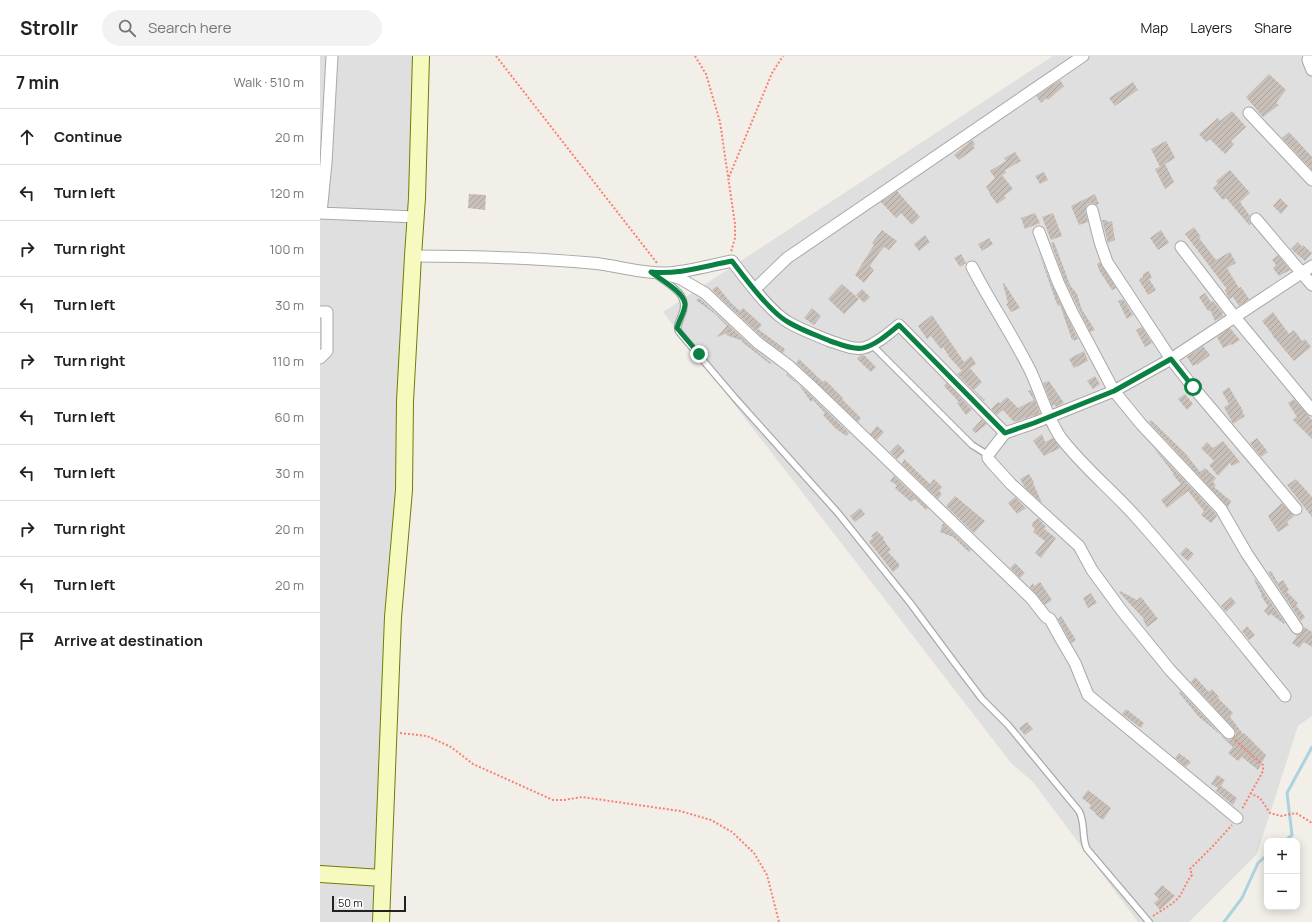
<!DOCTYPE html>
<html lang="en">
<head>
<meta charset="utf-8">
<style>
	:root { --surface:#fff; --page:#f2f2f2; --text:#202124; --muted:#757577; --line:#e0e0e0 }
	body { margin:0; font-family:Manrope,sans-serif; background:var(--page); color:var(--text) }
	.controls { position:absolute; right:12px; bottom:12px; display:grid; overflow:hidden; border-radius:8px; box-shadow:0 2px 10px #0003 }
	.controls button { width:36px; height:36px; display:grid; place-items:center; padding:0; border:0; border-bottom:1px solid var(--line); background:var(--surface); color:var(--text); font:20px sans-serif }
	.scale { position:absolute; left:12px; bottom:10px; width:74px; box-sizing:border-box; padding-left:4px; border:2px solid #222; border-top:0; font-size:11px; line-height:14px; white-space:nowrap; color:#222; -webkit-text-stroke:3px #fff; paint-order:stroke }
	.stop { position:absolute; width:12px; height:12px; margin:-9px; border:3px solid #0b8043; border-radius:50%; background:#fff }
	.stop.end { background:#0b8043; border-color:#fff; box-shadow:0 1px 4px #0008 }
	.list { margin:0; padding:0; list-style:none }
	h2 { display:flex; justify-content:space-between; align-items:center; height:52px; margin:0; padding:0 16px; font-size:17px }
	h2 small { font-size:13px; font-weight:400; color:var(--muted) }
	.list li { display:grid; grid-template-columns:26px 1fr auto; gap:12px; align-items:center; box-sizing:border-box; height:56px; padding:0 16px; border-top:1px solid var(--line) }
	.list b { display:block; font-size:15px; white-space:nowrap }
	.list em { font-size:13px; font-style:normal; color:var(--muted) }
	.icon { flex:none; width:22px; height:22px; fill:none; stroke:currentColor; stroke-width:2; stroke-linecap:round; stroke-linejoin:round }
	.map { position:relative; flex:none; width:992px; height:866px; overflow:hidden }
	header { display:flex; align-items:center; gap:24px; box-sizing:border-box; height:56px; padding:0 20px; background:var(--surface); border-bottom:1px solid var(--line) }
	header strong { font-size:19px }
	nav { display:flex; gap:22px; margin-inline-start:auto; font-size:14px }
	.search { width:280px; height:36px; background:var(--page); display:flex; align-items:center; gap:10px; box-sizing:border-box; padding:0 14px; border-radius:22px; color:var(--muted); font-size:15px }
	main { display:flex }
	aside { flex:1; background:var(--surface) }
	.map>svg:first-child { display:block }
	.residential { fill:#e0dfdf }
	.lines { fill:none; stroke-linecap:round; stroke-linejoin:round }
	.stream { stroke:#aad3df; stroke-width:3 }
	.building { fill:url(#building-hatch) }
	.lane-casing { stroke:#a9a9a9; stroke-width:8 }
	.street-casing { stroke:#a9a9a9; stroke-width:13 }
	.secondary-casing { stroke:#707d05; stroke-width:18 }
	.path { stroke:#fa8072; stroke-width:2; stroke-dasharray:2 2; stroke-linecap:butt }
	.lane { stroke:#fff; stroke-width:5.5 }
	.street { stroke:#fff; stroke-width:11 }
	.secondary { stroke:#f7fabf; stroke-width:16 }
	.route { stroke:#0b8043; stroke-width:5 }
</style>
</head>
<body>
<header>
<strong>Strollr</strong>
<div class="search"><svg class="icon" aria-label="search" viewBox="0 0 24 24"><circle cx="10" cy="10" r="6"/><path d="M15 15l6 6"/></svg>Search here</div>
<nav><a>Map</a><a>Layers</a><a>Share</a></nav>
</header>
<main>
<aside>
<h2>7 min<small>Walk · 510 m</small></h2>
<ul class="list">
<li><svg class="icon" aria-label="ahead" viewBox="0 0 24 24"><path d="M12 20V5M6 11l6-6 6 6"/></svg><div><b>Continue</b></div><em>20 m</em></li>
<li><svg class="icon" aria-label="left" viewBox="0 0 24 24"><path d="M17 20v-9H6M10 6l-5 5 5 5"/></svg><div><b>Turn left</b></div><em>120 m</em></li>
<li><svg class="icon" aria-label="right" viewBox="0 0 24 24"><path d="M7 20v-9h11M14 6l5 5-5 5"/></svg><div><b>Turn right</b></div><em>100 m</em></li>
<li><svg class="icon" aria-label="left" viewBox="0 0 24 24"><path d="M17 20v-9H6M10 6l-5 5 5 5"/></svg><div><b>Turn left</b></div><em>30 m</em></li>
<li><svg class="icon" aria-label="right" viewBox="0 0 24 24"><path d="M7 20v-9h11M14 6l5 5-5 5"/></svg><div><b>Turn right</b></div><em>110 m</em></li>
<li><svg class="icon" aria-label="left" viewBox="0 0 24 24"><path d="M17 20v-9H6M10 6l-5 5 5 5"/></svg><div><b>Turn left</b></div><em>60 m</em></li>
<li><svg class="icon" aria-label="left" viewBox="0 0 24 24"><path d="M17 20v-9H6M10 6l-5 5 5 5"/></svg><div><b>Turn left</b></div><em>30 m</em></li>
<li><svg class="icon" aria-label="right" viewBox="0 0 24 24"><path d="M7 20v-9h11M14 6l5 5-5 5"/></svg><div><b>Turn right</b></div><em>20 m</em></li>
<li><svg class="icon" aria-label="left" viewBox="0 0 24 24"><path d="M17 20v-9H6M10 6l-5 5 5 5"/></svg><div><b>Turn left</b></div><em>20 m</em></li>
<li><svg class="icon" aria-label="arrive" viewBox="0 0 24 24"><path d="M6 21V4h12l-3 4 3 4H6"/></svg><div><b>Arrive at destination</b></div></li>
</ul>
</aside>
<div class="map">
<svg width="992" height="866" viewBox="0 0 992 866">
	<defs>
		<pattern id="building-hatch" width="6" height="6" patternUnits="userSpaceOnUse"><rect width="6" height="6" fill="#c7bfb8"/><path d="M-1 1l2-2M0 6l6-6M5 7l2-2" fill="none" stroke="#aba49e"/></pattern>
	</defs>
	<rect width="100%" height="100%" fill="#f2efe9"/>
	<path class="residential" d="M0,0H93L65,866H0Z
		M733,0H992V660L978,670L937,798L869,866H818L713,726L691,707L343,256Z"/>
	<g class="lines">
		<path class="stream" d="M965,785L972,779L967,737L992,691
			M904,866L922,842L938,807L947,799"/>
	</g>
	<path class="building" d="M949,18L966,34L956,47L959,49L943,61L926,41Z
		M740,24L744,30L728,44L726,42L721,47L716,40Z
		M813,26L818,34L795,50L789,42Z
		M912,55L926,71L911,85L914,88L905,98L890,83L886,86L879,78L898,62L900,65Z
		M969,76L992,101V114L962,82Z
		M652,84L655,88L653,90L655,92L639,104L634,99Z
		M846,85L855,102L840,111L831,93Z
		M695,96L701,105L685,114L686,117L682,119L693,133L684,140L686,142L677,148L669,137H670L666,131L675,122L670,115L686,105L684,102Z
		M845,108L854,126L845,133L835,113Z
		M910,114L930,137L920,146L930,160L929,164L931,168L929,169L906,142L903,144L893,132L898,128L896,125Z
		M724,116L728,124L720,128L715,120Z
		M577,135L600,161L592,169L581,157L576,162L561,146Z
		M149,138L166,139L165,154L148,152Z
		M775,138L779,148L777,149L771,147L767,149L765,155L768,166L759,169L751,150Z
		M960,142L968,150L961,158L953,150Z
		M715,157L720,167L705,173L701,162Z
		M733,157L742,180L731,184L722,161Z
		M782,164H787V166L792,165L795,184L788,187Z
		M874,171L881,181L879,182L896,204L910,196L916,207L907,212L919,232L921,231L929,243L919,250L913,241L909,243L905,234L907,233L865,178Z
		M562,174L577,185L569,194L564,191L559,197L550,210L554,214L544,227L535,219L554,189L552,187Z
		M841,174L849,187L838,194L830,182Z
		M605,179L610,186L599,195L594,188Z
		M669,182L673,188L662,195L658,188Z
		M734,186L750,229L757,238L762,254L775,274L770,276L744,223L731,187Z
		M978,186L982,191L983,189L992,197L985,205L971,193Z
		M718,194L732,229L758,283L754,285V283L752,284L740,249L738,250L735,243Z
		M641,198L646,207L640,211L634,202Z
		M958,199L970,214L959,220L953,212L956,209L952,204Z
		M780,206L796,232L792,234L780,216L777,208Z
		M829,215L832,222L829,223L836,234L828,239L819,224L823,221V218Z
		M684,227L700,252L691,256L686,248L688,247L683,228Z
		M522,228L539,243L524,258L508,243Z
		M397,230L411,247L420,255L423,252L442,269L438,273L465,293L463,297L442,281L392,234Z
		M542,233L550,241L544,247L536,239Z
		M885,237L891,246L893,245L902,256L903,260L895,265L890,254L888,255L879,241Z
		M379,242L432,291L455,310L451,307L450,308L422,286L423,285L406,279L408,277L397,281L407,270L395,258L376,244Z
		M803,243L813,259L807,263L798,245Z
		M492,252L501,260L494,269L484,262Z
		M953,256L969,278L974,274L982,285L985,283L991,291L974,305L952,279H953L942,265Z
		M612,259L644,306L651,300L656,308L650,312L662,326L654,334L665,344L664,345L637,318L642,315L630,302L623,291L621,293L611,280L607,283L598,270Z
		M822,271L832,287L825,291L816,274Z
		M910,272L920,284L912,289L911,288L903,292L897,281Z
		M883,290L890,299L877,309L876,308L873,310L867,301Z
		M764,295L768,305L754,312L749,303Z
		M541,299H544L556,311L551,316L537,303Z
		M479,303L503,326L505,324L523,342L522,343L541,362L538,366L476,307Z
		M467,318L486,335L529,377L526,380L515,372L503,359L505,357L493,344L491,346L479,329L466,319Z
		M775,320L780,328L773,333L767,325Z
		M729,325L744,347L736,351L735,349L732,350L723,327Z
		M627,327L652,354L646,359L637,347L639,346L624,330Z
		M909,331L923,355L922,356L925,360L913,368L904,351L909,348L902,336Z
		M711,334L720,357L716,359L694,366L683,354L677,359L671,353L678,346L680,347L687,341L698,352L714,344L708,335Z
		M865,338L873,348L867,354L858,343Z
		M974,343L992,364V383L973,364L977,361L968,347Z
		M662,363L667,368L656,377L652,374Z
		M831,364L866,398L880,416L885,412L896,422L893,426L896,429L894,431L911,445L908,451L829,366Z
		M557,370L564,376L557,384L550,378Z
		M722,378L725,386L733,382L740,392L724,400L713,385Z
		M937,382L948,396L941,401L930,387Z
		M903,385L920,406L912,410L910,407L898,420L889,409L894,405L881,392L887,386L893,392Z
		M578,388L585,395L577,403L570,396Z
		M833,391L895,457L897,460L891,467L881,459L884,455L868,435L847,452L841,444L861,428L853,419L854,418Z
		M584,403L610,428L614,423L622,431L619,435L622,438L618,443L582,408Z
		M709,418L714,426L713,427L722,447L706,433L700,423Z
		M574,420L608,452L606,454L595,443L591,446L575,432L577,429L570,425Z
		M976,423L992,441V461L967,429Z
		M635,440L665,465L654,477L626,450Z
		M695,441L706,452L697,458L688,447Z
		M962,447L974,460L967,466L969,469L958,476L948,460Z
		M540,452L545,458L535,466L530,460Z
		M718,462L726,471L724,473L736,482L721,502L715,497L725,485L713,476L715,473L712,470L713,468L712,467Z
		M623,467L651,494L649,496L633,481L620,476Z
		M557,475L564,482L563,483L571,494L568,496L579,508V511L573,516L550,487L549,485L553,482L551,480Z
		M866,491L874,498L868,505L860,498Z
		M695,507L705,517L700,522L690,512Z
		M951,515L958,527L963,524L969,534L967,536L978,547L976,549L985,561L981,565L948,516Z
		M935,523L965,567L964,568L951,558L949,560L944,555L948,550L941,540L942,539L934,524Z
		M720,526L732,544L725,549L710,531L713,527L714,530Z
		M800,535L817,544L821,541L838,563L827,571L823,564L824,563L799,536Z
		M771,537L777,547L768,552L763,542Z
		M911,541L916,547L906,556L901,550Z
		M741,560L756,584L751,587L738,563Z
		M927,570L935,579L929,584L922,575Z
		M984,571L992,576V591L984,586L979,592L972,587L977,580L975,578H981Z
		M875,621L889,636L892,633L899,641L898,642L913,657L910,661L923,678L924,677L946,699L938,714L922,701L918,705L908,697L913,691L902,681V680L907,684H911L916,679V675L871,626Z
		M860,635L902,680L879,661L859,637Z
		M806,653L824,667L821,672L802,658Z
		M707,666L713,673L705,679L699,672Z
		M859,697L871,706L866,711L855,702Z
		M897,719L905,724L901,730L917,742L913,749L896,735L898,732L891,728Z
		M768,734L791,752L783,764L775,758L776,757L769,752L771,749L762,742Z
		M842,829L855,840L840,854L834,847L839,843L834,838Z"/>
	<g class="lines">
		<g class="lane-casing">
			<path id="lane" d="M335,218C350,230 372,238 361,261C359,267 356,270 359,276L415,342L518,457L591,548L634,606L662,643L688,669L759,755C766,768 761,781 767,793L829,866
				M551,288L652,389L668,399"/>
		</g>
		<g class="street-casing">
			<path id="street" d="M989,0L988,4L992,14
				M929,57L992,124
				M772,154L780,186L787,206L851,303L873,331L976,453
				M0,157L96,161
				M1,157L6,107L12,0
				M936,163L992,229
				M719,176L738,226L752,256L794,335L821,368L901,453L927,498L977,572
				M861,191L914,260L992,354
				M93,200C153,200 212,202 271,207C296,209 322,218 347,217C368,216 391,209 412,205C425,222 450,256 468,266C481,274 496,279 510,285C520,288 532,294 543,292C556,289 569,277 579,269L685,377L714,367L794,335L851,303L992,210
				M652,211C670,246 692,278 710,314C720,335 728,364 741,382C763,411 792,434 816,461C868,519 916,580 965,640
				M347,218L361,223L385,237L437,286L469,310L491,330L711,542L726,561L730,563L741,583L755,607L768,639L917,762
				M435,233L467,202L763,0
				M0,256H7V295L0,302
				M685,377L668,399V402L671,406L691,428L759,490L772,514L802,555L850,614L909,677"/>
		</g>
		<g class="secondary-casing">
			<path id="secondary" d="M0,818L62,822
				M61,866L73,561L84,434L85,345L93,200L97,142L101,0"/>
		</g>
		<path class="path" d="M176,0L337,207
			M375,0L386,18L400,66L415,168V182L411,196
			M409,121L452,17L463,0
			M80,677L107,680L131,691L153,708L233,744H244L262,741L360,755L391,764L412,776L434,797L447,819L459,866
			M915,684L943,709V715L922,753
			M930,737L940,742L950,757L961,760L976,757L992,767
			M833,860C842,854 852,849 859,841C864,834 866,826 872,819L870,813L892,791L912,769"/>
		<use href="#lane" class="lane"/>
		<use href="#street" class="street"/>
		<use href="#secondary" class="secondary"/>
	</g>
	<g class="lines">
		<path class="route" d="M379,298L357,272C359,264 365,256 365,248C364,236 340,223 331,216C358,219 385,210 412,205C425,222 450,256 468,266C481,274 496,279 510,285C520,288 532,294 543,292C556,289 569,277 579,269L685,377L714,367L794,335L851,303L873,331"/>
	</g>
</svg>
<div class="controls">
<button>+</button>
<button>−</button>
</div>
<div class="scale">50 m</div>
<div class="stop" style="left:873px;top:331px"></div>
<div class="stop end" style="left:379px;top:298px"></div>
</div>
</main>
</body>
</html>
